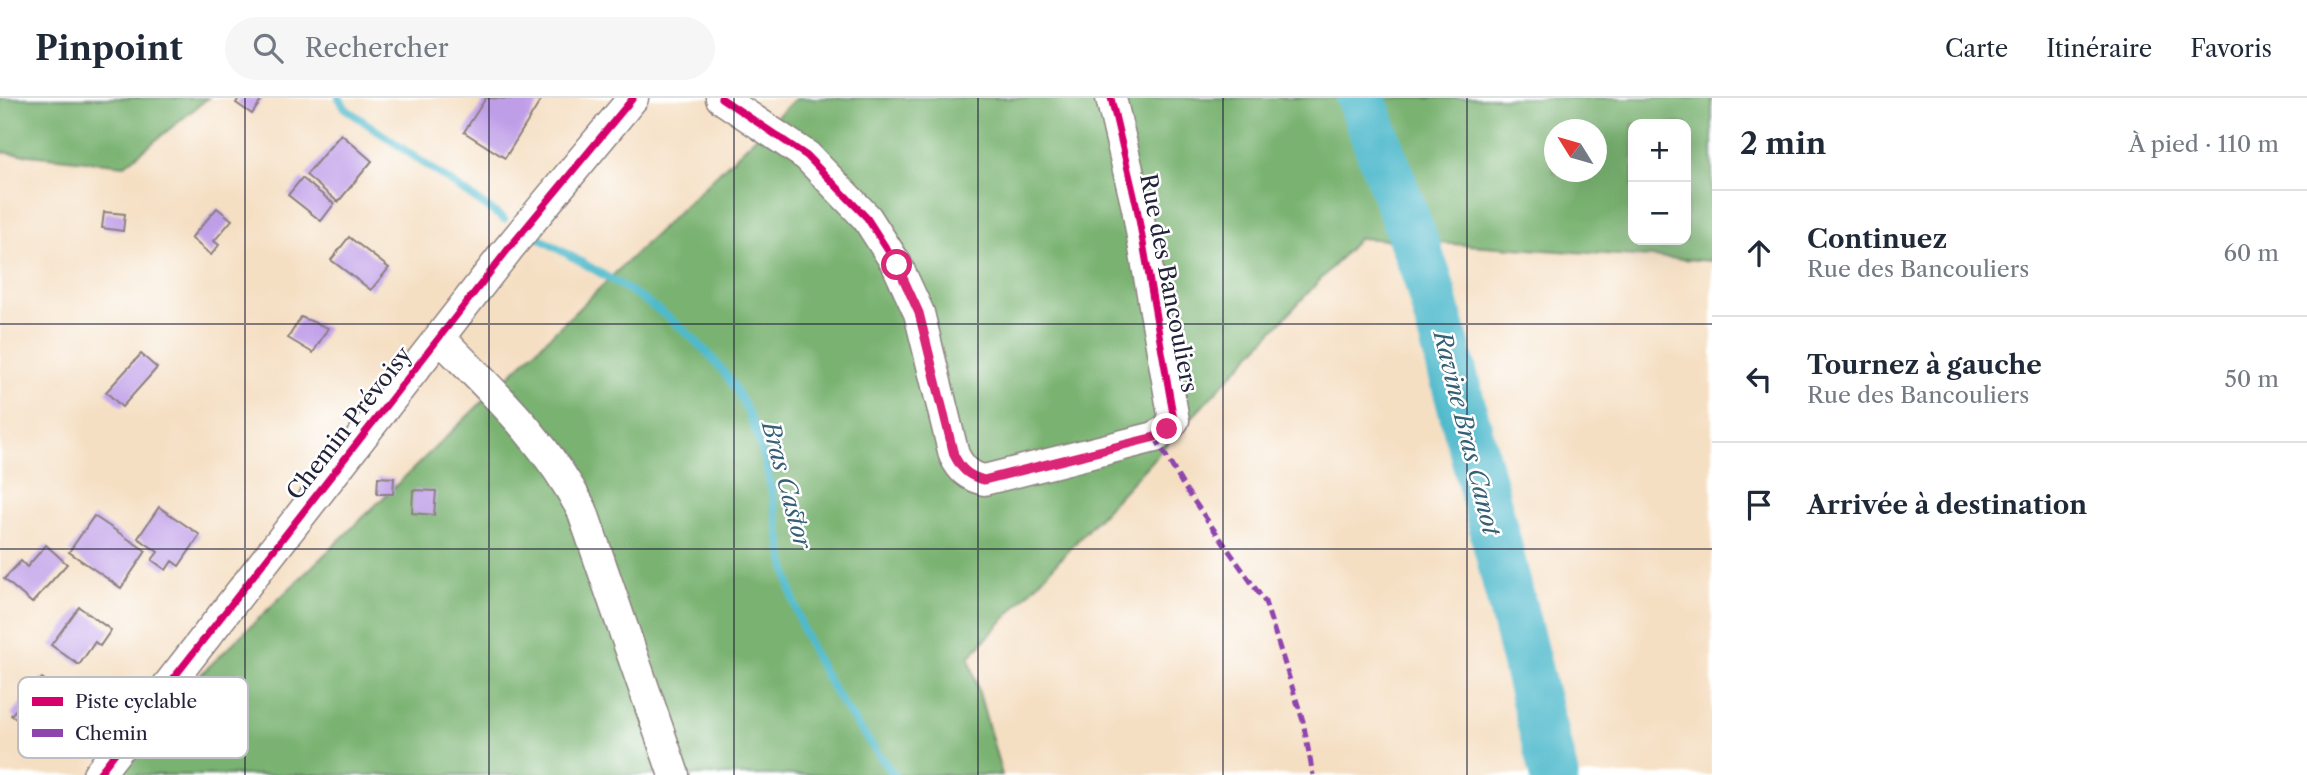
<!DOCTYPE html>
<html lang="fr">
<head>
<meta charset="utf-8">
<style>
	:root { --surface:#fff; --page:#f6f6f7; --text:#1f2937; --muted:#747a83; --line:#e0e1e3 }
	body { margin:0; font-family:"Libre Caslon Text",serif; background:var(--page); color:var(--text) }
	.controls { position:absolute; right:21px; top:21px; display:grid; overflow:hidden; border-radius:14px; box-shadow:0 7px 28px #0002 }
	.controls button { width:63px; height:63px; display:grid; place-items:center; padding:0; border:0; border-bottom:2px solid var(--line); background:var(--surface); color:var(--text); font:35px sans-serif }
	.compass { position:absolute; left:1544px; top:21px; width:63px; height:63px; border-radius:50%; background:var(--surface); box-shadow:0 7px 28px #0002; rotate:307deg }
	.stop { position:absolute; width:21px; height:21px; margin:-16px; border:5px solid #db2777; border-radius:50%; background:#fff }
	.stop.end { background:#db2777; border-color:#fff; box-shadow:0 2px 7px #0008 }
	.list { margin:0; padding:0; list-style:none }
	h2 { display:flex; justify-content:space-between; align-items:center; height:91px; margin:0; padding:0 28px; font-size:30px }
	h2 small { font-size:23px; font-weight:400; color:var(--muted) }
	.list li { display:grid; grid-template-columns:46px 1fr auto; gap:21px; align-items:center; box-sizing:border-box; height:126px; padding:0 28px; border-top:2px solid var(--line) }
	.list b { display:block; font-size:26px; white-space:nowrap }
	.list p { margin:0; font-size:23px; white-space:nowrap; color:var(--muted) }
	.list em { font-size:23px; font-style:normal; color:var(--muted) }
	.icon { flex:none; width:38px; height:38px; fill:none; stroke:currentColor; stroke-width:2; stroke-linecap:round; stroke-linejoin:round }
	.map { position:relative; flex:none; width:1712px; height:677px; overflow:hidden }
	header { display:flex; align-items:center; gap:42px; box-sizing:border-box; height:98px; padding:0 35px; background:var(--surface); border-bottom:2px solid var(--line) }
	header strong { font-size:33px }
	nav { display:flex; gap:38px; margin-inline-start:auto; font-size:24px }
	.search { width:490px; height:63px; background:var(--page); display:flex; align-items:center; gap:18px; box-sizing:border-box; padding:0 24px; border-radius:38px; color:var(--muted); font-size:26px }
	main { display:flex }
	aside { flex:1; background:var(--surface) }
	.map>svg:first-child { display:block }
	.forest { fill:#79b271; stroke:#4e6a56; stroke-width:2; fill-rule:evenodd }
	.lines { fill:none; stroke-linecap:round; stroke-linejoin:round }
	.stream { stroke:#50bacc; stroke-width:8 }
	.river { stroke:#50bacc; stroke-width:49 }
	.building { fill:#bf9ee8 }
	.minor-casing { stroke:#8c807f; stroke-width:33 }
	.minor { stroke:#fff; stroke-width:30 }
	.quiet { stroke:#8e44ad; stroke-width:5; stroke-dasharray:10 5; stroke-linecap:butt }
	.cycleway-casing { stroke:#fff; stroke-width:11 }
	.cycleway { stroke:#d6006c; stroke-width:7 }
	.route { stroke:#db2777; stroke-width:9 }
	.grid { fill:none; stroke:#22223b; stroke-width:2; stroke-opacity:0.55 }
	.labels { text-anchor:middle; dominant-baseline:central; stroke-width:5; stroke-linejoin:round; paint-order:stroke }
	.street-label { font-size:23px; fill:#22223b; stroke:#fff }
	.water-label { font-size:24px; font-style:italic; fill:#345f75; stroke:#fff }
	.key { fill:#fff; stroke:#bdbdc4; stroke-width:2 }
	.key-label { font-size:19px; fill:#22223b }
</style>
</head>
<body>
<header>
<strong>Pinpoint</strong>
<div class="search"><svg class="icon" aria-label="search" viewBox="0 0 24 24"><circle cx="10" cy="10" r="6"/><path d="M15 15l6 6"/></svg>Rechercher</div>
<nav><a>Carte</a><a>Itinéraire</a><a>Favoris</a></nav>
</header>
<main>
<div class="map">
<svg width="1712" height="677" viewBox="0 0 1712 677">
	<rect width="100%" height="100%" fill="#fff"/>
	<filter id="ink" filterUnits="userSpaceOnUse"><feTurbulence type="fractalNoise" baseFrequency=".0143" numOctaves="2"/><feDisplacementMap in="SourceGraphic" scale="14" xChannelSelector="R" yChannelSelector="G"/><feConvolveMatrix kernelMatrix="1 2 1 2 8 2 1 2 1" color-interpolation-filters="sRGB"/></filter>
	<filter id="wash" filterUnits="userSpaceOnUse"><feTurbulence type="fractalNoise" baseFrequency=".00686" numOctaves="4" result="noise"/><feDisplacementMap in="SourceGraphic" scale="28" xChannelSelector="R" yChannelSelector="G"/><feGaussianBlur stdDeviation="1.57" result="paint"/><feColorMatrix in="noise" values="0 0 0 0 0 0 0 0 0 0 0 0 0 0 0 0 0 1.4 0 .05"/><feComposite in="paint" operator="in"/></filter>
	<g filter="url(#wash)">
		<rect width="100%" height="100%" fill="#f5dfc3"/>
		<path class="forest" d="M0,0H208L125,67L0,54Z
			M796,0H1712V163L1359,140L969,559L1002,677H97ZM1633,26H1686V142H1633ZM1554,32H1596V74H1554Z"/>
		<g class="lines">
			<path class="stream" d="M339,0L346,11L504,121
				M539,140C606,179 678,213 726,277C780,350 772,447 802,529C823,584 859,630 894,677"/>
			<path class="river" d="M1361,0L1428,182L1483,389L1554,677"/>
		</g>
		<g id="blocks">
			<path class="building" d="M239,0H263L252,16L236,5Z
				M486,0L541,2L505,60L464,34Z
				M341,36L372,63L338,104L306,77Z
				M302,80L334,106L321,123L288,97Z
				M217,110L232,122L214,143L219,147L211,157L191,140Z
				M104,114L125,116L123,133L102,130Z
				M349,139L389,170L371,192L331,162Z
				M301,219L328,230L313,255L288,240Z
				M141,256L157,270L122,309L106,294Z
				M378,379L394,380L393,396H377Z
				M413,392L436,393L434,417L412,415Z
				M159,409L200,437L179,468L172,463L166,472L152,462L158,454L138,440Z
				M94,418L146,453L121,490L69,454Z
				M46,447L67,466L32,505L4,481L21,463L27,469Z
				M79,509L111,532L100,548L95,544L79,567L51,547Z
				M42,580L73,603L55,627L50,623L39,638L11,617Z"/>
		</g>
	</g>
	<g filter="url(#ink)">
		<use href="#blocks" fill-opacity="0" stroke="#8c807f" stroke-width="2"/>
		<g class="lines">
			<g class="minor-casing">
				<path id="minor" d="M721,0L807,58L867,120L897,167L919,215L954,357C961,371 968,378 984,382L1155,339L1167,331L1174,322L1137,110L1111,0
					M440,240C494,295 546,343 582,412L674,677
					M98,677L509,150L633,0"/>
			</g>
			<use href="#minor" class="minor"/>
			<path class="quiet" d="M1155,339L1184,389L1265,504L1303,623L1313,677"/>
			<g class="cycleway-casing">
				<path id="cycleway" d="M721,0L807,58L867,120L897,167L919,215L954,357C961,371 968,378 984,382L1155,339L1167,331L1174,322L1137,110L1111,0
					M98,677L509,150L633,0"/>
			</g>
			<use href="#cycleway" class="cycleway"/>
		</g>
	</g>
	<g class="lines" filter="url(#ink)">
		<path class="route" d="M897,167L919,215L954,357C961,371 968,378 984,382L1155,339L1167,331"/>
	</g>
	<path class="grid" d="M245,0V677M489,0V677M734,0V677M978,0V677M1223,0V677M1467,0V677M0,226H1712M0,451H1712"/>
	<g class="labels">
		<g class="street-label">
			<text transform="translate(1169 185) rotate(79)">Rue des Bancouliers</text>
			<text transform="translate(349 325) rotate(-52)">Chemin Prévoisy</text>
		</g>
		<g class="water-label">
			<text transform="translate(1467 335) rotate(76)">Ravine Bras Canot</text>
			<text transform="translate(787 387) rotate(75)">Bras Castor</text>
		</g>
	</g>
	<rect x="18" y="579" width="230" height="81" rx="10" class="key"/>
	<rect x="32" y="599" width="31" height="9" fill="#d6006c"/>
	<rect x="32" y="631" width="31" height="8" fill="#8e44ad"/>
	<g class="key-label">
		<text x="75" y="610">Piste cyclable</text>
		<text x="75" y="642">Chemin</text>
	</g>
</svg>
<div class="controls">
<button>+</button>
<button>−</button>
</div>
<svg class="compass" viewBox="-18 -18 36 36"><path d="M0-13l5 13h-10z" fill="#e53935"/><path d="M0 13l5-13h-10z" fill="#747a83"/></svg>
<div class="stop" style="left:897px;top:167px"></div>
<div class="stop end" style="left:1167px;top:331px"></div>
</div>
<aside>
<h2>2 min<small>À pied · 110 m</small></h2>
<ul class="list">
<li><svg class="icon" aria-label="ahead" viewBox="0 0 24 24"><path d="M12 20V5M6 11l6-6 6 6"/></svg><div><b>Continuez</b><p>Rue des Bancouliers</p></div><em>60 m</em></li>
<li><svg class="icon" aria-label="left" viewBox="0 0 24 24"><path d="M17 20v-9H6M10 6l-5 5 5 5"/></svg><div><b>Tournez à gauche</b><p>Rue des Bancouliers</p></div><em>50 m</em></li>
<li><svg class="icon" aria-label="arrive" viewBox="0 0 24 24"><path d="M6 21V4h12l-3 4 3 4H6"/></svg><div><b>Arrivée à destination</b></div></li>
</ul>
</aside>
</main>
</body>
</html>
